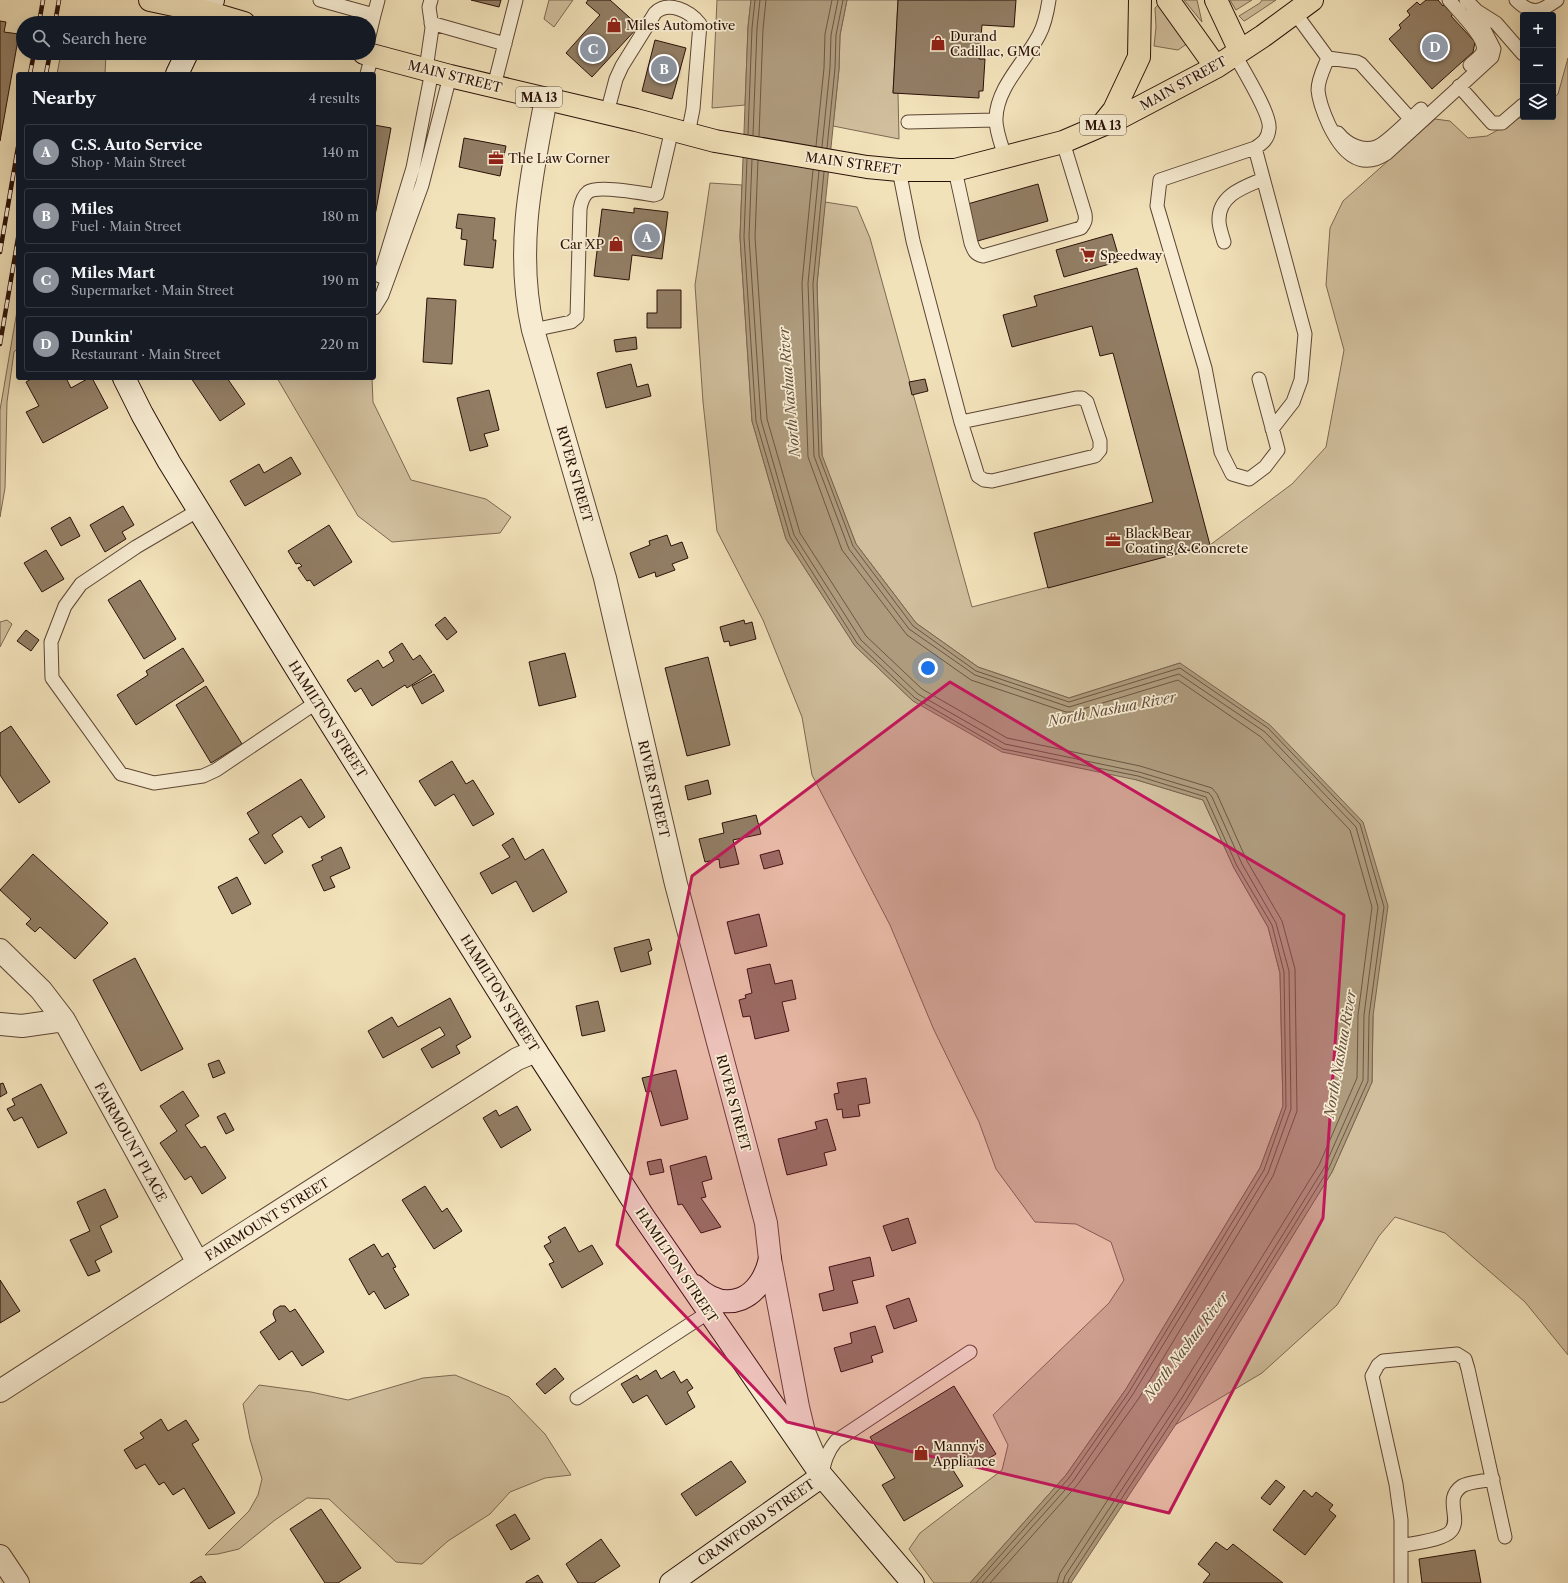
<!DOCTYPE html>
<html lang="en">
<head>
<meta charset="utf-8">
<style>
	:root { --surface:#171b24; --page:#242831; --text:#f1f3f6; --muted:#9ea1a6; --line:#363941; --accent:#8c9099 }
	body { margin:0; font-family:"Libre Caslon Text",serif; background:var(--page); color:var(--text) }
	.controls { position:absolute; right:12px; top:12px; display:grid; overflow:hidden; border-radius:4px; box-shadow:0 4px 16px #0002 }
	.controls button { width:36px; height:36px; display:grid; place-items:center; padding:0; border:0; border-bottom:1px solid var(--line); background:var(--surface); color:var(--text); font:20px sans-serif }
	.you { position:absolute; left:928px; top:668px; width:14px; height:14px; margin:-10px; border:3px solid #fff; border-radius:50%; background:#1a73e8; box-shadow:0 0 0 6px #1a73e833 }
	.badge { display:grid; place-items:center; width:26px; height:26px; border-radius:50%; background:var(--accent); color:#fff; font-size:13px; font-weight:700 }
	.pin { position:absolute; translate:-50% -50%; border:2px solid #fff; box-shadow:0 1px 4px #0006 }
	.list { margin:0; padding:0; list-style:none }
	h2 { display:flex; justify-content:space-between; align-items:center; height:52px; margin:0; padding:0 16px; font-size:17px }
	h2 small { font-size:13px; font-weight:400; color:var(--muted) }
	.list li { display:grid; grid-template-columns:26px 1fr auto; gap:12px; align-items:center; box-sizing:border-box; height:56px; margin:0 8px 8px; padding:0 8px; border:1px solid var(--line); border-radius:4px }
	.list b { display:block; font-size:15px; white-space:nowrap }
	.list p { margin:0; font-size:13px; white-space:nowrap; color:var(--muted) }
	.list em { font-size:13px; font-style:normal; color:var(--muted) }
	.icon { flex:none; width:22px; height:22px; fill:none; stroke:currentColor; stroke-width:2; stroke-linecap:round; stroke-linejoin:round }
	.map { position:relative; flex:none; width:1568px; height:1583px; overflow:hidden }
	.search { position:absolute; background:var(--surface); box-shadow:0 4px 16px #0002; left:16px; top:16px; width:360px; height:44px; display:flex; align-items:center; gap:10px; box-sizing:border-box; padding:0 14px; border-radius:22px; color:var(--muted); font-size:15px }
	.panel { position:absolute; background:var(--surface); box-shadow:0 4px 16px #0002; left:16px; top:72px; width:360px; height:308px; border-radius:4px }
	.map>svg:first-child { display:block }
	.green { fill:#d0be9c; stroke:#7d6852 }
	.water { fill:#ae9b7d; stroke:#79644e }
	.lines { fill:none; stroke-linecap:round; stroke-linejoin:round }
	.shore { stroke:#6c5642; stroke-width:1 }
	.building { fill:#927e65; stroke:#2a1108 }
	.service-casing { stroke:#5c4534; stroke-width:15 }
	.minor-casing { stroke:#5c4534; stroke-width:24 }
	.secondary-casing { stroke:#2a1108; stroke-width:24 }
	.primary-casing { stroke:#2a1108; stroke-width:24 }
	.service { stroke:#f7ecd2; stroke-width:13 }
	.minor { stroke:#f7ecd2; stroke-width:22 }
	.secondary { stroke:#f7ecd2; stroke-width:22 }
	.primary { stroke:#f2e2ba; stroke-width:22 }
	.rail-casing { stroke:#2a1108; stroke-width:4.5 }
	.rail { stroke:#f7ecd2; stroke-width:3; stroke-dasharray:9; stroke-linecap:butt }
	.marked { fill:#c2185b; fill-opacity:0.2; stroke:#c2185b; stroke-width:3; stroke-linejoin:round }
	.labels { text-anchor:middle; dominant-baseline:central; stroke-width:3.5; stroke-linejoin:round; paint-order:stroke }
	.shield { fill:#f7ecd2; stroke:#685345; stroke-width:1 }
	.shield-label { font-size:12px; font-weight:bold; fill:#2a1108 }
	.poi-label { font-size:13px; fill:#2a1108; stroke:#f7ecd2; text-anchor:start }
	.street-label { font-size:13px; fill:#2a1108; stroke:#f7ecd2 }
	.water-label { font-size:14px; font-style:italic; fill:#654f3d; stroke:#f7ecd2 }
</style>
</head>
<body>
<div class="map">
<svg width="1568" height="1583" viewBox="0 0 1568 1583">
	<rect width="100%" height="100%" fill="#f2e2ba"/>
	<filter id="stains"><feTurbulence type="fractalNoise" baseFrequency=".005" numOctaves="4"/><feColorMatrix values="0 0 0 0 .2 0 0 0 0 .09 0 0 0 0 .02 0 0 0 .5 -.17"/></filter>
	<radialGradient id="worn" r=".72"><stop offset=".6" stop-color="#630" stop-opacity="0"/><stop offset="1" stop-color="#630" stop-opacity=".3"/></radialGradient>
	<path class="green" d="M549,0H573L554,27L544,19Z
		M717,0H751L748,27L745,105L712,108Z
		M847,0H898L893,93H898L899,139L833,126L839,69L840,35Z
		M1184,0H1197L1202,22Z
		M1230,0H1252L1236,10Z
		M1262,0H1276L1246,20L1244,21L1239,16L1260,3Z
		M1158,5H1160L1188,43L1178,50L1154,46L1156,27L1155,8Z
		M61,53H106L105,74H57Z
		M1568,58V1355L1525,1302L1445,1233L1395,1217L1379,1236L1337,1305L1262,1373L1175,1425L1332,1172L1372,1082L1373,1016L1180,663L1069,698L978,667L916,623L856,544L822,456L817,284L825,202L857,207L870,238L972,607L1210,545L1292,484L1326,447L1344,350L1326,285L1330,228L1343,201L1435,119L1450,121L1468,138L1487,136L1523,116L1553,117V98L1558,94Z
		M710,183L742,185L740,237L752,421L786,539L855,646L913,701L1137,780L1203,800L1234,868L1268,927L1280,973L1283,1106L1260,1168L1126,1389L1066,1475L970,1583H934L909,1549L920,1533L1002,1470L1008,1445L993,1415L1109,1303L1124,1280L1111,1242L1076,1224L1035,1222L996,1169L979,1122L934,1030L890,925L812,775L802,717L763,620L717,531L703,402L695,285Z
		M18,305V348L14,352L7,402L5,488L0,517V410Z
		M277,378H372L373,402L411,480L486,499L511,517L500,533L392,542L358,516Z
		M7,620L12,624L0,647V622Z
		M455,1375L509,1397L545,1434L571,1475L545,1478L510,1492L490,1514L448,1541L422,1564L396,1562L329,1499L307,1498L275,1520L239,1549L218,1554L205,1555L249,1511L258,1495L262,1479L250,1439L243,1404L259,1385L311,1392L348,1400L423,1378Z"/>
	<path class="water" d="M751,0H847L840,35L839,69L817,284L822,455L856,544L916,623L978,667L1069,698L1180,663L1270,725L1363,822L1388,906L1373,1016L1372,1082L1332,1172L1190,1403L1071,1583H970L1066,1475L1126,1389L1260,1168L1283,1106L1280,973L1268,927L1234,868L1203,800L1137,780L1002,752L913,701L855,646L786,539L752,421L740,237L748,27Z"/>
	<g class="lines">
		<path class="shore" d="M748,134L752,28L755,0
			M753,135L757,28L760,0
			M759,136L763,29L766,0
			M816,146L824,68L825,34L832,0
			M822,147L830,68L831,35L838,0
			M827,148L835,68L836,35L843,0
			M747,159L744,237L756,421L790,537L857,643L915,698L1003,749L1138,776L1206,797L1237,866L1272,925L1284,972L1286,1107L1264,1170L1129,1392L1069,1478L976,1583
			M752,159L749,237L761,420L794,535L861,640L918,694L1005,744L1139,772L1209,793L1212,797L1242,864L1276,923L1289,971L1291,1109L1268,1173L1133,1394L1073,1481L982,1583
			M758,160L755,237L767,419L800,533L866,636L922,689L1007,738L1140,766L1212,788L1217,794L1247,861L1282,921L1295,969L1297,1111L1273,1176L1139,1398L1078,1484L990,1583
			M813,170L802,283L808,457L842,550L907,635L971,680L1066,712H1073L1178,680L1261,737L1350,830L1372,907L1358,1015L1357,1078L1319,1165L1177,1394L1060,1573L1057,1583
			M819,171L808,283L814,456L849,549L909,629L975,675L1069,707L1179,674L1265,732L1356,827L1378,907L1364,1015L1363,1080L1324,1168L1182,1398L1065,1576L1063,1583
			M824,172L813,284L819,456L853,546L913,626L976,671L1069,702L1180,668L1268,728L1360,824L1384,907L1369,1016L1368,1081L1328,1170L1186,1400L1069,1579L1068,1583"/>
	</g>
	<path class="building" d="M471,0H501L499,7Z
		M588,0H610L639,26L592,77L566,53L600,15L586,3Z
		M898,0H1016L1014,27L982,25L979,59H985L983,91H979V98L893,93Z
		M1426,0H1438L1443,6L1448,1L1457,11L1451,16L1475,42L1473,52L1432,89L1389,39L1401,28L1399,25L1410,15L1407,11L1417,2L1420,5Z
		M0,21L6,22L4,32L19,34L0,141Z
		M655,40L686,48L672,99L642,91Z
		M374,125L391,128L374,221Z
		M464,138L506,146L500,176L459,167Z
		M1038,184L1048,221L967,244L957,207Z
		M634,208L668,212L662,259L632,255L629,280L594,276L602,209L634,213Z
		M458,214L495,218L493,240H496L493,268L464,265L467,240L461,239L462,229L456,228Z
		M1112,234L1120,261L1064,277L1056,250Z
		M1137,268L1210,545L1048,588L1034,533L1153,502L1113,353L1100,356L1092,326L1012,347L1003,315L1037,306L1034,296Z
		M657,290H681V328H647V313H657Z
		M427,298L456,300L452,364L423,362Z
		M636,337L637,349L616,352L614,340Z
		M631,364L637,387L648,384L651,396L606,408L597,373Z
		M33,378H66L71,388L89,378H92L108,408L43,443L26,412L39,406L26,382Z
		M191,378H227L245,404L220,421Z
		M925,379L928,391L912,395L909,382Z
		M489,390L499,430L484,434L488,446L470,451L457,398Z
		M291,457L301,474L245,506L230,481L259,464L264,473Z
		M123,506L134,525L122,532L126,539L105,552L90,525Z
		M70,517L80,536L61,546L51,528Z
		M329,525L352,562L314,586L310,580L307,581L298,568L302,566L299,563L296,564L288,551Z
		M667,535L671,546L682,542L688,558L672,564L675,570L656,577L655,572L639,578L630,553L650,545L649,541Z
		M46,550L64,579L42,592L24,563Z
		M140,580L176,639L144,659L108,600Z
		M445,617L457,632L447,640L435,625Z
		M744,620L745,624L752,622L756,639L730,646L729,641L724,642L720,627Z
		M26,630L39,640L31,651L17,641Z
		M402,643L413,660L420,655L432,672L407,688L405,685L372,706L361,688L355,692L347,680L378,660L383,668L394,661L389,652Z
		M183,648L204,681L136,725L117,695L148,675L146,671Z
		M565,653L576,697L539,706L529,662Z
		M708,657L730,745L687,756L665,668Z
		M434,674L444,691L422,704L412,686Z
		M206,686L242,744L211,763L176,705Z
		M11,726L50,782L19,803L0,775V733Z
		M452,761L466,784L473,780L494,814L473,826L454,794L435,806L419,781Z
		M301,779L325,817L309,828L301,816L272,835L283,852L265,864L249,839L259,833L247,813Z
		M708,780L711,794L688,800L685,786Z
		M756,815L761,834L733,840L739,864L720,868L719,859L705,862L699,839L724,833L722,823Z
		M513,838L525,860L543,849L567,892L533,912L516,881L492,894L480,873L510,857L502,845Z
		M341,847L350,868L330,877L335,887L324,891L312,865L323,860L321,857Z
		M779,850L783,864L764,869L760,855Z
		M33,854L108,923L75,959L40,927L35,932L26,924L31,919L0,890Z
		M237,877L251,904L232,914L218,887Z
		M759,914L767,946L735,954L727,922Z
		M649,939L652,950L648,952L651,964L621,972L614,948Z
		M135,958L183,1049L141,1071L93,980Z
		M770,964L775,984L792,980L796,999L782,1002L789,1031L755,1039L750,1016L743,1017L739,1000L746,998L745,995L752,993L747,969Z
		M450,998L471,1037L456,1046L460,1053L432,1068L421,1049L445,1035L440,1027L383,1058L368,1031L392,1017L398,1027Z
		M598,1001L605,1031L582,1036L576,1006Z
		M219,1060L225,1073L213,1078L208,1064Z
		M676,1070L688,1119L661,1126L651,1091L646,1092L642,1078Z
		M866,1078L870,1103L858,1105L860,1116L843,1118L842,1109L837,1110L834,1094L839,1093L837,1083Z
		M3,1083L7,1093L0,1097V1084Z
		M41,1084L67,1133L38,1148L22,1117L14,1121L7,1109L15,1105L12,1099Z
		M183,1091L199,1116L185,1125L201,1148L205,1146L226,1178L202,1194L191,1176L185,1180L160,1143L177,1131L160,1106Z
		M517,1106L531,1130L501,1148L483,1118L496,1110L499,1116Z
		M225,1113L234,1130L226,1134L217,1117Z
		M827,1119L836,1150L824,1153L827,1165L787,1175L778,1139L817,1129L815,1122Z
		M706,1156L712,1179L702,1182L706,1197L701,1198L721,1227L701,1233L682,1204L678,1205L670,1166Z
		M661,1159L664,1172L650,1175L647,1162Z
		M425,1186L442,1212L447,1208L462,1231L434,1249L402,1200Z
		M105,1189L118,1217L100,1226L112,1252L95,1261L100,1271L88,1276L70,1240L90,1231L77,1202Z
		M908,1218L916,1243L892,1251L883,1226Z
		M565,1227L579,1252L592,1245L603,1264L562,1288L549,1264L554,1262L544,1246L551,1242L548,1237Z
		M374,1244L382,1257L388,1253L396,1267L393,1268L409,1295L385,1309L374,1291L369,1295L349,1259Z
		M870,1257L874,1276L852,1281L858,1303L823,1311L819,1294L834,1290L829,1267Z
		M0,1280L20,1311L0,1323Z
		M909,1298L917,1321L894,1329L886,1306Z
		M280,1306H285L290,1312L295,1309L324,1352L302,1366L292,1351L279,1360L260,1332L276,1321L273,1314L274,1310Z
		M875,1326L883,1352L871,1356L873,1362L841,1372L834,1348L852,1343L850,1333Z
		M555,1368L564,1379L545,1394L536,1384Z
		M656,1370L661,1379L674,1371L681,1383L687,1379L693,1388L687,1392L695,1407L666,1425L647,1395L633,1403L621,1384L637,1375L640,1380Z
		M954,1386L996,1454L973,1468L964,1453L948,1462L963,1486L904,1521L882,1485L895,1478L870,1437Z
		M161,1419L168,1431L186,1420L199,1440L192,1444L235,1513L209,1529L184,1488L173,1495L164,1482L159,1485L145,1464L136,1469L124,1450L144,1438L140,1433Z
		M731,1461L746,1482L696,1516L681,1494Z
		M1276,1480L1285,1487L1270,1505L1261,1498Z
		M1304,1490L1312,1497L1316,1492L1333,1505L1329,1510L1336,1516L1305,1555L1273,1530Z
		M321,1509L361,1568L338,1583H325L290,1529Z
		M515,1514L530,1539L511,1550L496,1525Z
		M601,1539L620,1566L594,1583H578L566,1564Z
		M1216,1542L1227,1550L1233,1544L1283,1583H1203L1210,1574L1198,1564Z
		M1475,1550L1481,1583H1422L1419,1559Z
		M538,1575L543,1583H526V1582Z
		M201,1576L206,1583H190Z"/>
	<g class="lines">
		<g class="service-casing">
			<path id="service" d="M320,0L374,15L378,0
				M1449,0C1457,10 1487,38 1483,51C1481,57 1474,61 1470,65
				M1466,0L1477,11L1496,23L1523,54
				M1516,0C1532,16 1540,12 1557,0
				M1295,13L1328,58L1357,62L1361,64L1415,124
				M431,23L505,44
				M369,36L374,15
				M1235,55C1242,68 1272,116 1269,129C1268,139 1263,143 1255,148L1160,180L1157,206L1205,368L1221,452L1232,474L1249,479L1265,467L1278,450L1259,379
				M1328,58C1324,68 1318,79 1318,90C1319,102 1324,114 1329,125C1341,150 1359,172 1387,153L1492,57L1494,49L1473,8
				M426,69L432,28L429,7L431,0
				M367,74L372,55
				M494,86L516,0
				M1459,86L1492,123H1502L1523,105
				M607,113L616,79L622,66L655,13C668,0 690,11 700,24L693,109L688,134
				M908,122L995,120
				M1338,133C1347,144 1362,152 1376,147C1386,144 1412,117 1421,109
				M1255,148L1305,334L1301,380L1293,402L1272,429
				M1005,157C1002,146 995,129 996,118C997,87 1025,62 1039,35C1045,24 1047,13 1049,0
				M899,170L913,241L961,422L978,476L984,480L992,481L1095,456L1100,450V441L1087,402L1082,398H1076L961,422
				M955,170L971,243C974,251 975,254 983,256L1081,228C1085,223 1086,220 1085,214L1063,142
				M1224,242C1222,235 1219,227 1219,221C1218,195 1244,187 1263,179
				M380,276L413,168L432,71
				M374,308L382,295L422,185L450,76
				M533,330L571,322L577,317L580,209C581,203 583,196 588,192C598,185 640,193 654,195L657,194L672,129
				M199,510L136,547L81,584L65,606L51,642L52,678L121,774L154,783L203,776L216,770L317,702
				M577,1398L709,1312
				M822,1475C824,1462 827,1452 836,1441L970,1352
				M1401,1546C1413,1543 1444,1540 1451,1531C1462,1518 1443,1499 1462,1486C1468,1482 1485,1481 1493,1479
				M1401,1583V1520L1396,1484L1372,1376L1378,1365L1383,1361L1457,1354L1465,1359L1468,1369L1505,1537"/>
		</g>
		<g class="minor-casing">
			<path id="minor" d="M546,99C531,177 515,251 533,330L605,578L676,884L766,1223L770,1259L798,1407L804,1432L815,1458
				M0,950L41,990L64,1020L198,1263
				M0,1024L22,1026L64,1020
				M0,1391L198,1263L517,1059L536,1051
				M0,1556L18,1583"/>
		</g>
		<g class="secondary-casing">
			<path id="secondary" d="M201,23L213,0
				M177,74L187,53
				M124,378L142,414L169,462L317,702L536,1051L643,1216L822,1476L913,1583
				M695,1286C727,1316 761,1299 770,1259
				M671,1583L822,1476"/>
		</g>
		<g class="primary-casing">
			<path id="primary" d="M150,0L207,12L244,23
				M1168,0L1216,67
				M1216,0L1240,51
				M364,53L450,76L636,120L715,141L867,167L899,170H955L1063,142L1121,117L1216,67L1263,36L1312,0
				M1102,125L1114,110L1139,57L1140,0"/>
		</g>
		<use href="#service" class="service"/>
		<use href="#minor" class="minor"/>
		<use href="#secondary" class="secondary"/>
		<use href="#primary" class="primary"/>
		<g class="rail-casing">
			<path id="rail" d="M39,23L43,0
				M55,23L59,0
				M30,74L34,53
				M46,74L50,53
				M0,252L18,147
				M0,344L18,238"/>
		</g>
		<use href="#rail" class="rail"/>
	</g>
	<path class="marked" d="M950,682L1344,915L1323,1218L1169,1513L787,1422L617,1245L692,876Z"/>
	<defs>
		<g id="shop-bare" transform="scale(1.2)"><path d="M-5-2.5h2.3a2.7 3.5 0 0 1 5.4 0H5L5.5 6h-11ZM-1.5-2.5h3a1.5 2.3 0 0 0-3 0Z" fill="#8f2418" stroke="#f7ecd2" stroke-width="2.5" paint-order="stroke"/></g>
		<g id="office-bare" transform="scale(1.2)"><path d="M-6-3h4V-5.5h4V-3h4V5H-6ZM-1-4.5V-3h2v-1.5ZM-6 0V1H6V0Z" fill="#8f2418" stroke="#f7ecd2" stroke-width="2.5" paint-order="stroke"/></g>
		<g id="supermarket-bare" transform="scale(1.2)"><path d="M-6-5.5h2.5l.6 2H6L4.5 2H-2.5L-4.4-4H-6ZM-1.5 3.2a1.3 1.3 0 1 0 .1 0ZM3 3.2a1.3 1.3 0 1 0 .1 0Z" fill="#8f2418" stroke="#f7ecd2" stroke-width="2.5" paint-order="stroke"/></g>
	</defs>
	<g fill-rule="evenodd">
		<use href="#shop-bare" x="614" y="25"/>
		<use href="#shop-bare" x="938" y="43"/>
		<use href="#office-bare" x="496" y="158"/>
		<use href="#shop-bare" x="616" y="244"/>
		<use href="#supermarket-bare" x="1088" y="255"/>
		<use href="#office-bare" x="1113" y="540"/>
		<use href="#shop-bare" x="921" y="1453"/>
	</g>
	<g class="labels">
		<g class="shield">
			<rect x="516" y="87" width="46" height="20" rx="3"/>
			<rect x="1080" y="115" width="46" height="20" rx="3"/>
		</g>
		<g class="shield-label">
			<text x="539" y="97">MA 13</text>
			<text x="1103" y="125">MA 13</text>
		</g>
		<g class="poi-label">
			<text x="626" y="25">Miles Automotive</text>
			<text x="950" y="36">Durand<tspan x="950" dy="15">Cadillac, GMC</tspan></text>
			<text x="508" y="158">The Law Corner</text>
			<text x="604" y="244" text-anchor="end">Car XP</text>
			<text x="1100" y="255">Speedway</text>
			<text x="1125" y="533">Black Bear<tspan x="1125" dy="15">Coating &amp; Concrete</tspan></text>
			<text x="933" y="1446">Manny's<tspan x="933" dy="15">Appliance</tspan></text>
		</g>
		<g class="street-label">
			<text transform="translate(455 76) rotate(14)">MAIN STREET</text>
			<text transform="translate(1183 83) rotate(-29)">MAIN STREET</text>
			<text transform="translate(853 163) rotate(8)">MAIN STREET</text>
			<text transform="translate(575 474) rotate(74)">RIVER STREET</text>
			<text transform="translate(328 719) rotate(58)">HAMILTON STREET</text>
			<text transform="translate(654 789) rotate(77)">RIVER STREET</text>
			<text transform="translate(500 993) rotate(58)">HAMILTON STREET</text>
			<text transform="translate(734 1103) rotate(75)">RIVER STREET</text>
			<text transform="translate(131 1142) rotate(61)">FAIRMOUNT PLACE</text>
			<text transform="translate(267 1219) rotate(-32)">FAIRMOUNT STREET</text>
			<text transform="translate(677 1265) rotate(56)">HAMILTON STREET</text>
			<text transform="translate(756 1522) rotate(-35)">CRAWFORD STREET</text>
		</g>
		<g class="water-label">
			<text transform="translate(789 392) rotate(-95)">North Nashua River</text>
			<text transform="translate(1112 709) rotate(-11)">North Nashua River</text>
			<text transform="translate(1340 1054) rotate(-80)">North Nashua River</text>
			<text transform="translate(1186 1346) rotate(-53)">North Nashua River</text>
		</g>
	</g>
	<rect width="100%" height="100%" filter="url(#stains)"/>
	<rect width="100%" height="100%" fill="url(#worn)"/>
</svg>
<div class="controls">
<button>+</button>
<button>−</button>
<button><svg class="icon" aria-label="layers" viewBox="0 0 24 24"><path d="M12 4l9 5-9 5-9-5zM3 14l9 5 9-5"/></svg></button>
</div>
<div class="you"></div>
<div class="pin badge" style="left:647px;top:237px">A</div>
<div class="pin badge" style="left:664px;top:69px">B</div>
<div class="pin badge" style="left:593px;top:49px">C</div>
<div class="pin badge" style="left:1435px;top:47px">D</div>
<div class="search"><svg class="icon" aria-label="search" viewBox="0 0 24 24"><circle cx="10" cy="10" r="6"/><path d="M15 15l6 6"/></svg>Search here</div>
<section class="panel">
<h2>Nearby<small>4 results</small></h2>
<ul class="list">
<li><span class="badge">A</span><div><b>C.S. Auto Service</b><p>Shop · Main Street</p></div><em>140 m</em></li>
<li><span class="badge">B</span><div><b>Miles</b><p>Fuel · Main Street</p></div><em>180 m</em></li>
<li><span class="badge">C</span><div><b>Miles Mart</b><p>Supermarket · Main Street</p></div><em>190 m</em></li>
<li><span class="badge">D</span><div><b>Dunkin'</b><p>Restaurant · Main Street</p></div><em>220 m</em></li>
</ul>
</section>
</div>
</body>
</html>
